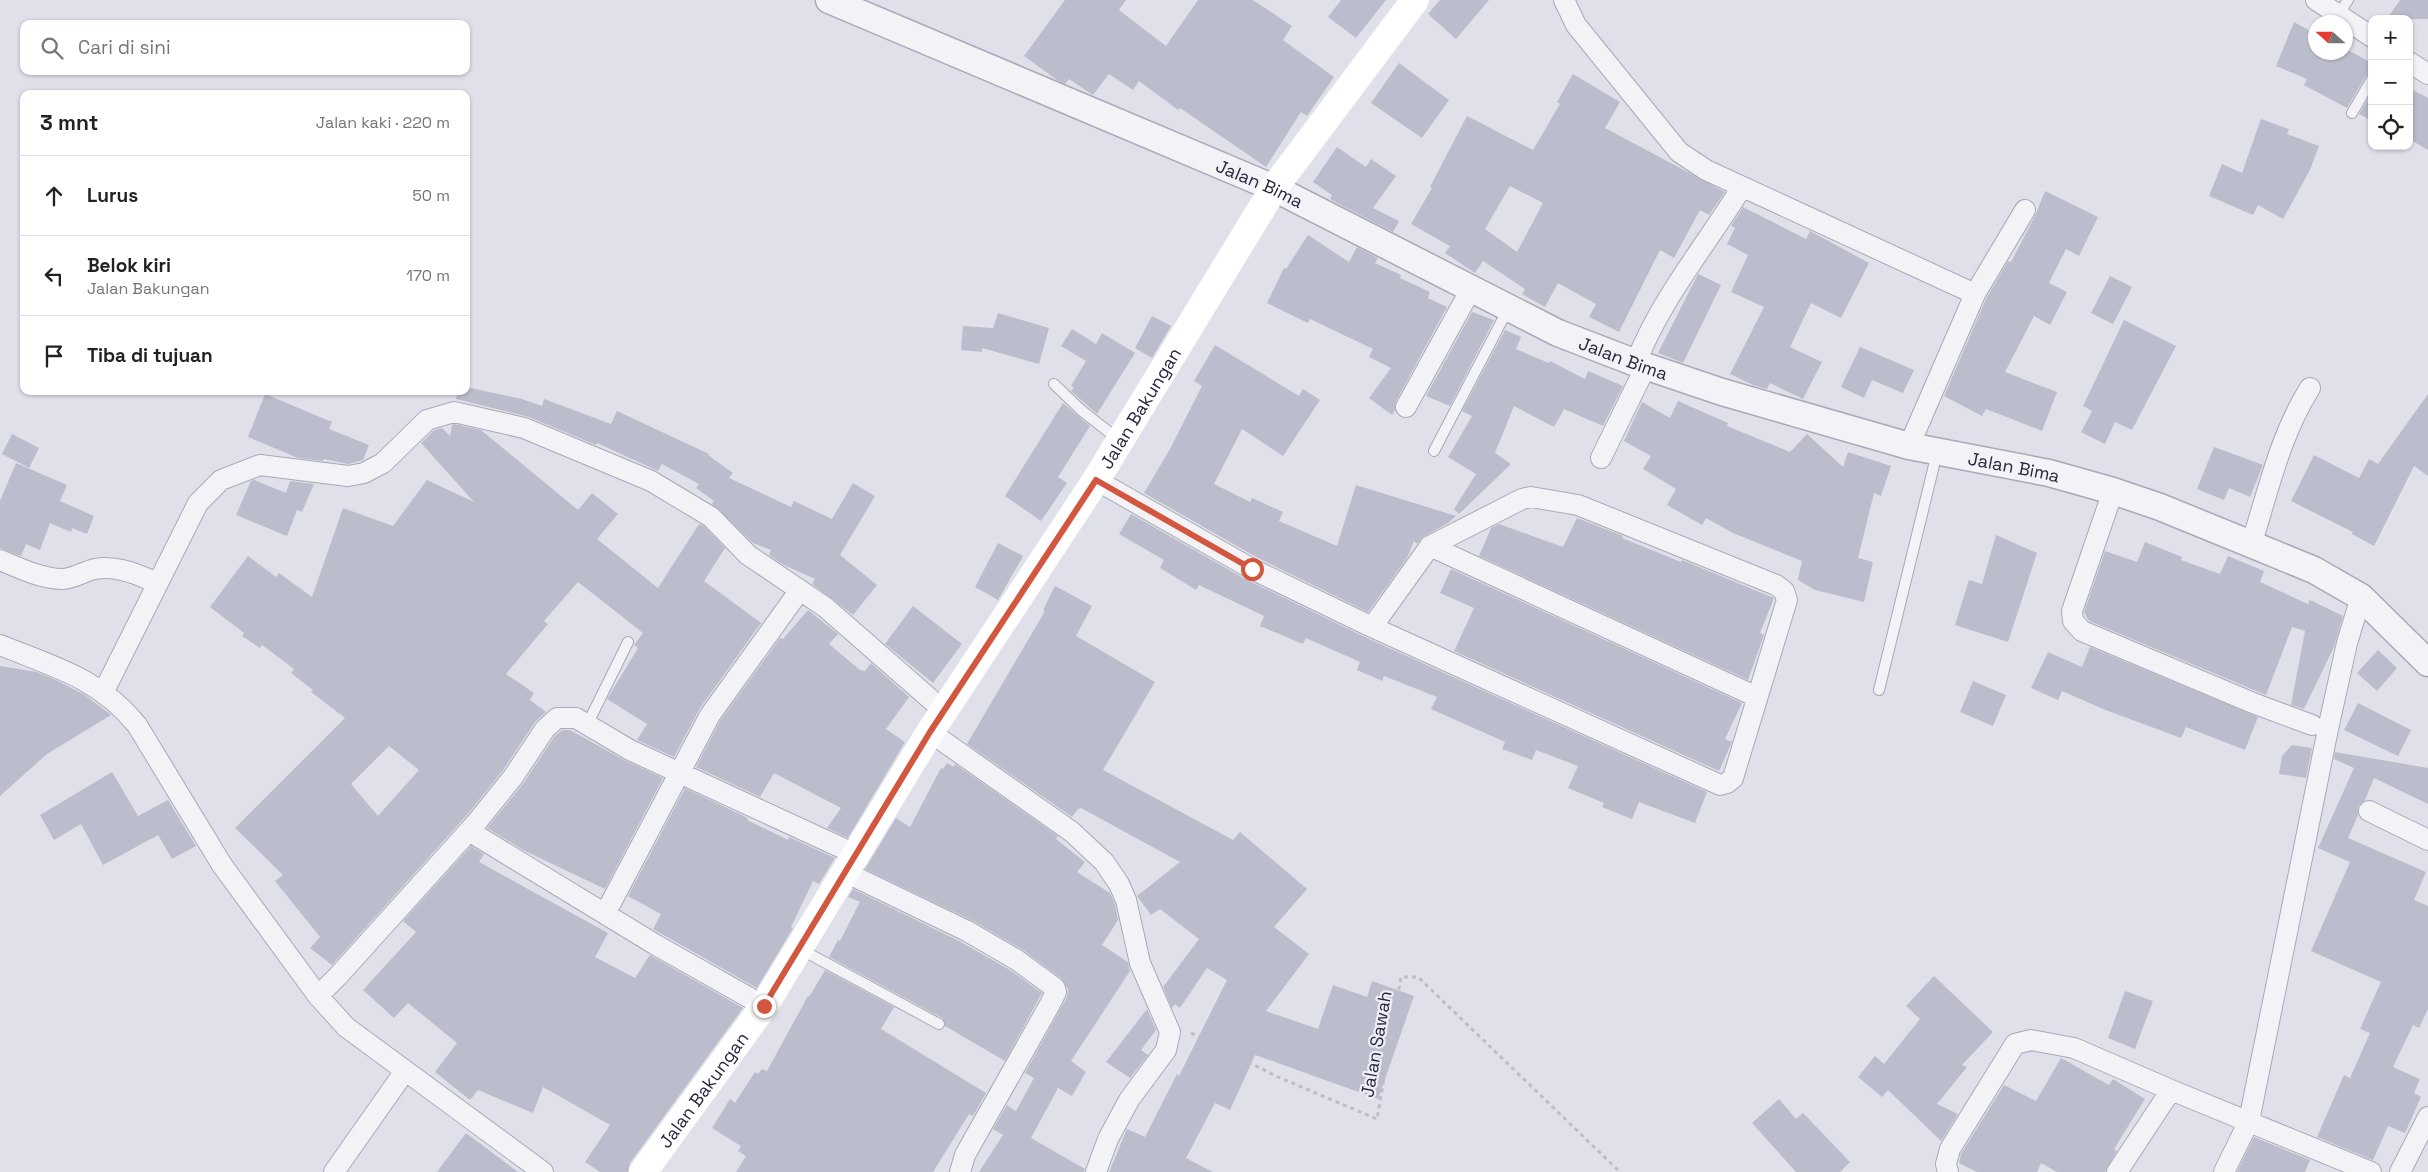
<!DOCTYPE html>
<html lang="id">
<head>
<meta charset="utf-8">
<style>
	:root { --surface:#fff; --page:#f6f6f6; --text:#222; --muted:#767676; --line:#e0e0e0 }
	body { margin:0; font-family:"Space Grotesk",sans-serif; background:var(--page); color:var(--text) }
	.controls { position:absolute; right:15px; top:15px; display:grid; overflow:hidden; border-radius:10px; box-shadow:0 1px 4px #0004 }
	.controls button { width:45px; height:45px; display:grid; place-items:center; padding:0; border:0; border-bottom:1px solid var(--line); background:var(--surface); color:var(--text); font:25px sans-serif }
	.compass { position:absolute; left:2308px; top:15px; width:45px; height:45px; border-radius:50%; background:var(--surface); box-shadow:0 1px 4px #0004; rotate:291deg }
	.stop { position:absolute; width:15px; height:15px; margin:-11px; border:4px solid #d3563e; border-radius:50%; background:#fff }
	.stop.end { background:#d3563e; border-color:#fff; box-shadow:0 1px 5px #0008 }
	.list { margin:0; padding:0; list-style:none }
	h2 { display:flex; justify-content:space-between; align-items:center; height:65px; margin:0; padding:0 20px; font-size:21px }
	h2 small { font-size:16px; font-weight:400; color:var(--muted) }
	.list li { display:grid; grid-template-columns:32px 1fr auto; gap:15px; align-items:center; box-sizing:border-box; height:80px; padding:0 20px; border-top:1px solid var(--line) }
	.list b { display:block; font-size:19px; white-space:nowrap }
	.list p { margin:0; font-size:16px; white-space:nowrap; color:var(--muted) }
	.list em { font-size:16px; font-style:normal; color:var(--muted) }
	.icon { flex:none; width:28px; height:28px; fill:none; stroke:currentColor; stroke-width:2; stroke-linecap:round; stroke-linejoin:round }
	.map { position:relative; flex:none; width:2428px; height:1172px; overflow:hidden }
	.search { position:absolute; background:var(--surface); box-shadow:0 1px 4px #0004; left:20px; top:20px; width:450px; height:55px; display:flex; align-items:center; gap:12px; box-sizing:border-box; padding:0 18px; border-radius:10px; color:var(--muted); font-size:19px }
	.panel { position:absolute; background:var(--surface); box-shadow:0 1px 4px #0004; left:20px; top:90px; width:450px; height:305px; border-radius:10px }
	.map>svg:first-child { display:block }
	.building { fill:#bcbdcc; fill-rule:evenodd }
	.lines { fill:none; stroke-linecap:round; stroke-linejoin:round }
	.service-casing { stroke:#a8a9b6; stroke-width:12 }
	.minor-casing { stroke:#a8a9b6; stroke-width:22 }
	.tertiary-casing { stroke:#a8a9b6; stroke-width:29 }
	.path { stroke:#bdbdc7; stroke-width:3; stroke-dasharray:4 4; stroke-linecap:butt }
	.service { stroke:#f2f2f7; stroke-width:10 }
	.minor { stroke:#f2f2f7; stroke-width:20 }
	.tertiary { stroke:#f2f2f7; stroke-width:26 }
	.secondary { stroke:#fff; stroke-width:28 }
	.route { stroke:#d3563e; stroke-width:6 }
	.labels { text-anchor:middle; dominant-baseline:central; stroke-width:4.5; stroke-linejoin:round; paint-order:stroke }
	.street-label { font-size:18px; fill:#272840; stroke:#eeeff6 }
</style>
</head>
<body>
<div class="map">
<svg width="2428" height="1172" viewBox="0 0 2428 1172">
	<rect width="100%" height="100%" fill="#dfe0e9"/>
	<path class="building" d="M1065,0H1126L1119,10L1166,46L1198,0H1253L1292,26L1283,40L1334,77L1307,116L1301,112L1266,167L1180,108L1178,110L1139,81L1133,90L1109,74L1093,95L1069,79L1065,84L1057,80L1024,56Z
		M1341,0H1386L1356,38L1328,17Z
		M1440,0H1489L1456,39L1428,14Z
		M2400,0H2428V19H2387Z
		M2294,22L2316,34V52H2346V49L2372,63V72L2366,76L2347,108L2304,85L2307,79L2276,66Z
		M1399,63L1449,100L1422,138L1371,103Z
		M1573,74L1620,102L1605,128L1725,192L1709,215L1700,210L1674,258L1660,250L1619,332L1589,317L1596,304L1558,283L1545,307L1522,294L1525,289L1483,261L1475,273L1445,253L1450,246L1411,224L1432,188L1430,187L1467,116L1533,150L1560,104L1557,102ZM1510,186L1543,203L1517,252L1485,229Z
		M2409,88L2428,98V150L2409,139Z
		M2372,93V121L2359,114Z
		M2261,119L2289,129L2287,134L2319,146L2310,170L2283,219L2258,205L2253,215L2209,196L2222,164L2242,173Z
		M1337,147L1366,167L1371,159L1396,176L1373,208L1399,221L1393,232L1335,202L1330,199L1332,195L1313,182Z
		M2045,191L2098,217L2079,256L2066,249L2049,283L2067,292L2050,325L2034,316L2005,372L2057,392L2042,431L1986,409L1982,416L1944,396L1986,299L2008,261L2011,262L2035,216Z
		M1743,207L1806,239L1810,231L1869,263L1841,318L1811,303L1790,347L1822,362L1803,399L1770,383L1767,389L1753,385L1730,374L1764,307L1731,292L1748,255L1727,244L1735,228L1731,226Z
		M1308,235L1349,262L1357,247L1378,258L1375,263L1401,275L1400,278L1430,292L1428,298L1447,307L1396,401L1395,410L1392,415L1369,398L1391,368L1369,357L1373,349L1310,319L1308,323L1267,303L1284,268L1286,269Z
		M1698,274L1721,285L1683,363L1658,353Z
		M2110,276L2132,287L2113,324L2091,313Z
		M1472,312L1494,320L1450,406L1426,396Z
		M998,313L1049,328L1039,364L982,348V352L961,350L963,326L993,328Z
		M1152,316L1171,326L1152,358L1135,348Z
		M2124,320L2176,346L2132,430L2115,422L2105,444L2081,432L2092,411L2083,406Z
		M1072,329L1096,344L1102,333L1135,353L1097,414L1071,391L1074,387L1071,386L1086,361L1061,346Z
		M1505,330L1521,337L1516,349L1549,363L1550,361L1585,379L1588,371L1623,386L1603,426L1564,409L1554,427L1514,406L1495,453L1511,464L1459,514L1454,509L1476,474L1448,457L1472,416L1462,411Z
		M1215,345L1299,396L1303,389L1320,400L1283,456L1242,429L1214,484L1250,502L1252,498L1283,512L1279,521L1337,546L1356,485L1456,516L1448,523L1423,537L1417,544L1414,541L1407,558L1368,612L1258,558L1144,493L1170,449L1202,386L1194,381Z
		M1860,347L1914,370L1903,393L1872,380L1864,398L1841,387Z
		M466,387L522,399L542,406L544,399L611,424L617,411L709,454L708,455L733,473L729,478L791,507L794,501L832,519L853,483L875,496L840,555L877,585L853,615L812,584L815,579L782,564L769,555L771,550L753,543L712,504L714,501L696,488L699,484L662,464L658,471L597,443L596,445L529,417L456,399L458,391H466Z
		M265,394L332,422L329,429L369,445L363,460L348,464L324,459L323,461L298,458L248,437Z
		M2428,394V476L2414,466L2374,546L2352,534L2353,532L2291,501L2314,455L2359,478L2369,459L2378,464Z
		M1678,401L1728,423L1727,426L1790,452L1807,434L1843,467L1848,452L1891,466L1881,496L1874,493L1858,558L1873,562L1864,602L1815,590L1798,580L1802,561L1733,533L1706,518L1702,525L1667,505L1676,489L1643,469L1651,456L1624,441L1642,402L1670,418Z
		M1063,403L1090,426L1058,477L1067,483L1041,521L1005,496Z
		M454,424L481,430L578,510L592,493L618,514L597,539L658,588L699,524L704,526L725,548L704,581L761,623L700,708L674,757L637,740L647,724L607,699L638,648L634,645L643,633L578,582L544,621L548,624L506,674L534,693L530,700L546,712L535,722L503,770L467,815L332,965L310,948L320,937L275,881L283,875L235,828L345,718L311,692L313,690L291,673L294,669L262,645L260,648L242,636L244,633L210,607L248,556L276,577L279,573L312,597L343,508L393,526L427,480L474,502L421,443L433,431L442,428L450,436L452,425ZM389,746L419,770L378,816L351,784Z
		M12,434L39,448L29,468L2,454Z
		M2214,447L2263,465L2250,497L2229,488L2224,500L2197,489Z
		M16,463L67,485L60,501L94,516L87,534L72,528L71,532L50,523L40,550L26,544L21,556L0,548V501Z
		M254,480L286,493L290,481L314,484L302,512L297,510L287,536L236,515L251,481Z
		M1131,514L1247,580L1367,638L1707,792L1695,823L1639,802L1632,819L1602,807L1604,803L1568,788L1578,766L1536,750L1532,760L1502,749L1505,742L1431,709L1437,697L1384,676L1382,681L1357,670L1360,662L1306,638L1303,644L1260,626L1264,616L1199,585L1196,590L1160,568L1164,560L1119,534Z
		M1577,518L1623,536L1622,538L1681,562L1682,560L1774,598L1760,633L1764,635L1748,680L1479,556L1491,528L1499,524L1563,547Z
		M1996,535L2037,553L2008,642L1955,625L1969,580L1982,584Z
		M2145,542L2182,557L2181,560L2220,574L2228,556L2264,571L2260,582L2308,604L2310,600L2343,616L2334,647L2304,709L2291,705L2305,631L2292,627L2266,695L2089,621L2084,612L2105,551L2137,562Z
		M998,543L1023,556L998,600L975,587Z
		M1451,569L1742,703L1725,739L1732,742L1719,771L1454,651L1474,608L1440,593Z
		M1055,586L1092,606L1076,636L1155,682L1103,770L1233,840L1240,832L1307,889L1274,927L1309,954L1266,1011L1318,1029L1333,985L1367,997L1372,981L1414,996L1378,1099L1255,1055L1230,1110L1215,1103L1186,1158L1213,1172H1109L1127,1129L1145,1137L1177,1074L1179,1076L1227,980L1207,968L1180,1008L1175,1004L1172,1008L1163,987L1199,939L1160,909L1151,915L1137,896L1180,862L1081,808L1078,809L1072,817L967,744L1045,611L1043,610Z
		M913,606L962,644L933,683L885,644Z
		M808,610L838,634L829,644L860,670L865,671L871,663L909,697L886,729L905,742L848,838L827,828L841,808L774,773L760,797L696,767L720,721L780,638L783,639Z
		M2090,647L2258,717L2245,750L2186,727L2181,738L2103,709L2062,691L2058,700L2031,688L2048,652L2082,667Z
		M2378,650L2397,668L2377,691L2357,673Z
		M0,666L37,672L52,678L85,695L111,715L47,754L0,796Z
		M1973,681L2006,695L1993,726L1960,712Z
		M2358,703L2411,730L2398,756L2344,730Z
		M562,730H570L624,760L663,778L605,889L523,850L487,828L523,784L554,737Z
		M2292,745L2312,748L2306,778L2279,774L2282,756Z
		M2335,752L2428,768V804L2374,778L2365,800L2358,806V815L2348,838L2426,872L2414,900L2428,906V1009L2419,1028L2413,1025L2393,1067L2420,1079L2414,1093L2421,1097L2405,1133L2388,1126L2373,1160L2317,1137L2344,1075L2350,1078L2370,1033L2360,1029L2381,982L2311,951L2350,862L2318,848L2354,768L2334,759Z
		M947,763L954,767L955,764L1058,836L1056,839L1085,862L1077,872L1110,893L1115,904L1118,920L1102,945L1128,962L1130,971L1071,1061L1086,1072L1072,1096L1058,1088L1031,1138L1085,1169L1084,1172H979L1003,1135L993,1129L1007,1105L1016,1111L1034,1078L1025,1073L1067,997L1068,989L1062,979L1023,950L973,921L865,869L896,818L910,827L941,768L943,769Z
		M112,772L138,816L168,800L196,846L172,859L158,835L103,865L81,824L54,840L40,815Z
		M685,788L748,818L747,820L788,840L789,837L835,858L819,884L813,881L791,927L793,928L757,988L653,929L661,914L628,896Z
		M471,846L484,854L479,862L608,933L595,957L635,978L650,955L743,1008L630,1163L628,1172H600L585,1162L610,1125L543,1087L533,1113L478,1090L470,1100L435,1072L457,1043L408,1003L394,1018L363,990L416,932L403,921Z
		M853,889L961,942L1010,970L1042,993L1005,1061L945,1026L942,1018L829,957L838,940L840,941L860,902L848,897Z
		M825,970L894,1007L881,1029L986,1093L973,1116L969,1114L933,1172H736L746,1156L738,1151L741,1146L712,1128L730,1099L735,1103L755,1072L758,1074L762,1069L767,1071L808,996L809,997Z
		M1934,976L1993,1032L1962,1065L1967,1067L1937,1104L1958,1114L1941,1141L1888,1090L1882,1097L1858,1077L1875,1056L1884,1064L1920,1019L1906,1006Z
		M2125,991L2153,1001L2135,1049L2108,1038Z
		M1147,1009L1156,1030L1141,1050L1148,1055L1130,1078L1106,1062Z
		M2061,1058L2109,1085L2113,1079L2145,1099L2114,1149L2117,1151L2105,1172H2057L2041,1163L2037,1172H1977L1959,1163L1961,1154L2004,1085L2036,1101Z
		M1779,1099L1796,1119L1803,1113L1850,1162L1840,1172H1796L1752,1123Z
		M466,1133L518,1172H437Z
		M2254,1137L2310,1160L2305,1172H2237Z"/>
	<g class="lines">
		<g class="service-casing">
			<path id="service" d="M2338,15L2348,0
				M2352,113L2372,79
				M1054,384L1081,410L1119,440
				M1434,451L1508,309
				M1879,690L1937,453
				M587,725L628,642
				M800,949L939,1024"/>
		</g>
		<g class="minor-casing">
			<path id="minor" d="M1564,0L1576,25L1679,152L1706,170L1975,294
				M2316,0L2372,37
				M2409,62L2428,74
				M1636,363C1658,303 1708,242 1742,187
				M1406,407L1471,289
				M1909,446L1975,294L2025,210
				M1601,458L1646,366
				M1096,480L1252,569L1372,627L1720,785L1727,783L1733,778L1787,600L1784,591L1776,585L1578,505L1531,497L1522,499L1430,546L1372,627
				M2113,491L2072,611L2073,621L2082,631L2253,703L2312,725
				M2251,545C2268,492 2280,435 2310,388
				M1430,546L1757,697
				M0,560C19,568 42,579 62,579C74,579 84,571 95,569C118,565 138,575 158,583
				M0,645C54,667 99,678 137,725L222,865L318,996L346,1027L543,1172
				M104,691L198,503L221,480L260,465L348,476L364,473L383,463L427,420L454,412L524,428L651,481L711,517L748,555L825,607L944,711
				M930,732L1072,832L1104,862L1119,884L1126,900L1140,963L1170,1032L1166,1050L1129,1100L1108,1139L1096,1172
				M2369,811L2428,840
				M469,831L656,945L764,1006
				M845,872L967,931L1017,960L1055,988L1056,992L1049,1006L965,1155L960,1172
				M605,914L710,715L800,590
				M318,996L338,976L476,823L513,777L545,729L557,718H576L630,750L855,854
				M334,1172L405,1071
				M1948,1172L1946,1164L1950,1149L2015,1044L2031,1040L2074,1048L2171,1090L2371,1172
				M2117,1172L2171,1090
				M2224,1172L2249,1121L2328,729L2347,643L2361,597
				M2400,1172L2428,1117"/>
		</g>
		<g class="tertiary-casing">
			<g id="tertiary">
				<path id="s1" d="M829,0L1274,188L1558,333L1636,363L1722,392L1909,446L2049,473L2113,491L2160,507L2258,547L2314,570L2361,597L2428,663"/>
			</g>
		</g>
		<path class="path" d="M411,748L469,797
			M1191,1033L1278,1077L1377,1119L1401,977H1418L1620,1172"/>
		<use href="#service" class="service"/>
		<use href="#minor" class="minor"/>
		<use href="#tertiary" class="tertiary"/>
		<path class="secondary" id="s2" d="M643,1172L764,1006L930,732L1096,480L1274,188L1415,0"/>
	</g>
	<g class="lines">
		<path class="route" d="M764,1006L930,732L1096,480L1252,569"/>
	</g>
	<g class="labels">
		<g class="street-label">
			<text stroke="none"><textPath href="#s1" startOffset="468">Jalan Bima</textPath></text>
			<text stroke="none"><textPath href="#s1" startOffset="872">Jalan Bima</textPath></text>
			<text stroke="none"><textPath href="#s2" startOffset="912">Jalan Bakungan</textPath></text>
			<text stroke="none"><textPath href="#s1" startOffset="1278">Jalan Bima</textPath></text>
			<text transform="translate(1376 1044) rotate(-80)">Jalan Sawah</text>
			<text stroke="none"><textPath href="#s2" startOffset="102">Jalan Bakungan</textPath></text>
		</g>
	</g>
</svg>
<div class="controls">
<button>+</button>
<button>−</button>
<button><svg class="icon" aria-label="locate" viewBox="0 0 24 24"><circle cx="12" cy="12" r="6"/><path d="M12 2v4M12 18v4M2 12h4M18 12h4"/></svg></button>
</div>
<svg class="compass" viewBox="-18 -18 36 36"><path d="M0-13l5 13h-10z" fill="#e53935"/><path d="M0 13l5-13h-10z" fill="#767676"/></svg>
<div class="stop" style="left:1252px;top:569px"></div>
<div class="stop end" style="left:764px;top:1006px"></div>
<div class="search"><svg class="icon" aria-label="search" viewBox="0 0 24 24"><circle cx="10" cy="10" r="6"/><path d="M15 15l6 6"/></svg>Cari di sini</div>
<section class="panel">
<h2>3 mnt<small>Jalan kaki · 220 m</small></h2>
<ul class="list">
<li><svg class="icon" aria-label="ahead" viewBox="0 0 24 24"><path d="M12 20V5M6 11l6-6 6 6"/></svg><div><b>Lurus</b></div><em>50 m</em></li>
<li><svg class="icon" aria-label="left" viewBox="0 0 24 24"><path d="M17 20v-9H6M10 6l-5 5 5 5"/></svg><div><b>Belok kiri</b><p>Jalan Bakungan</p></div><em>170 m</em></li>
<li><svg class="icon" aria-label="arrive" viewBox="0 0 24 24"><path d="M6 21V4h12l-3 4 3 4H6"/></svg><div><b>Tiba di tujuan</b></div></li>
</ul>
</section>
</div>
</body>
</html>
